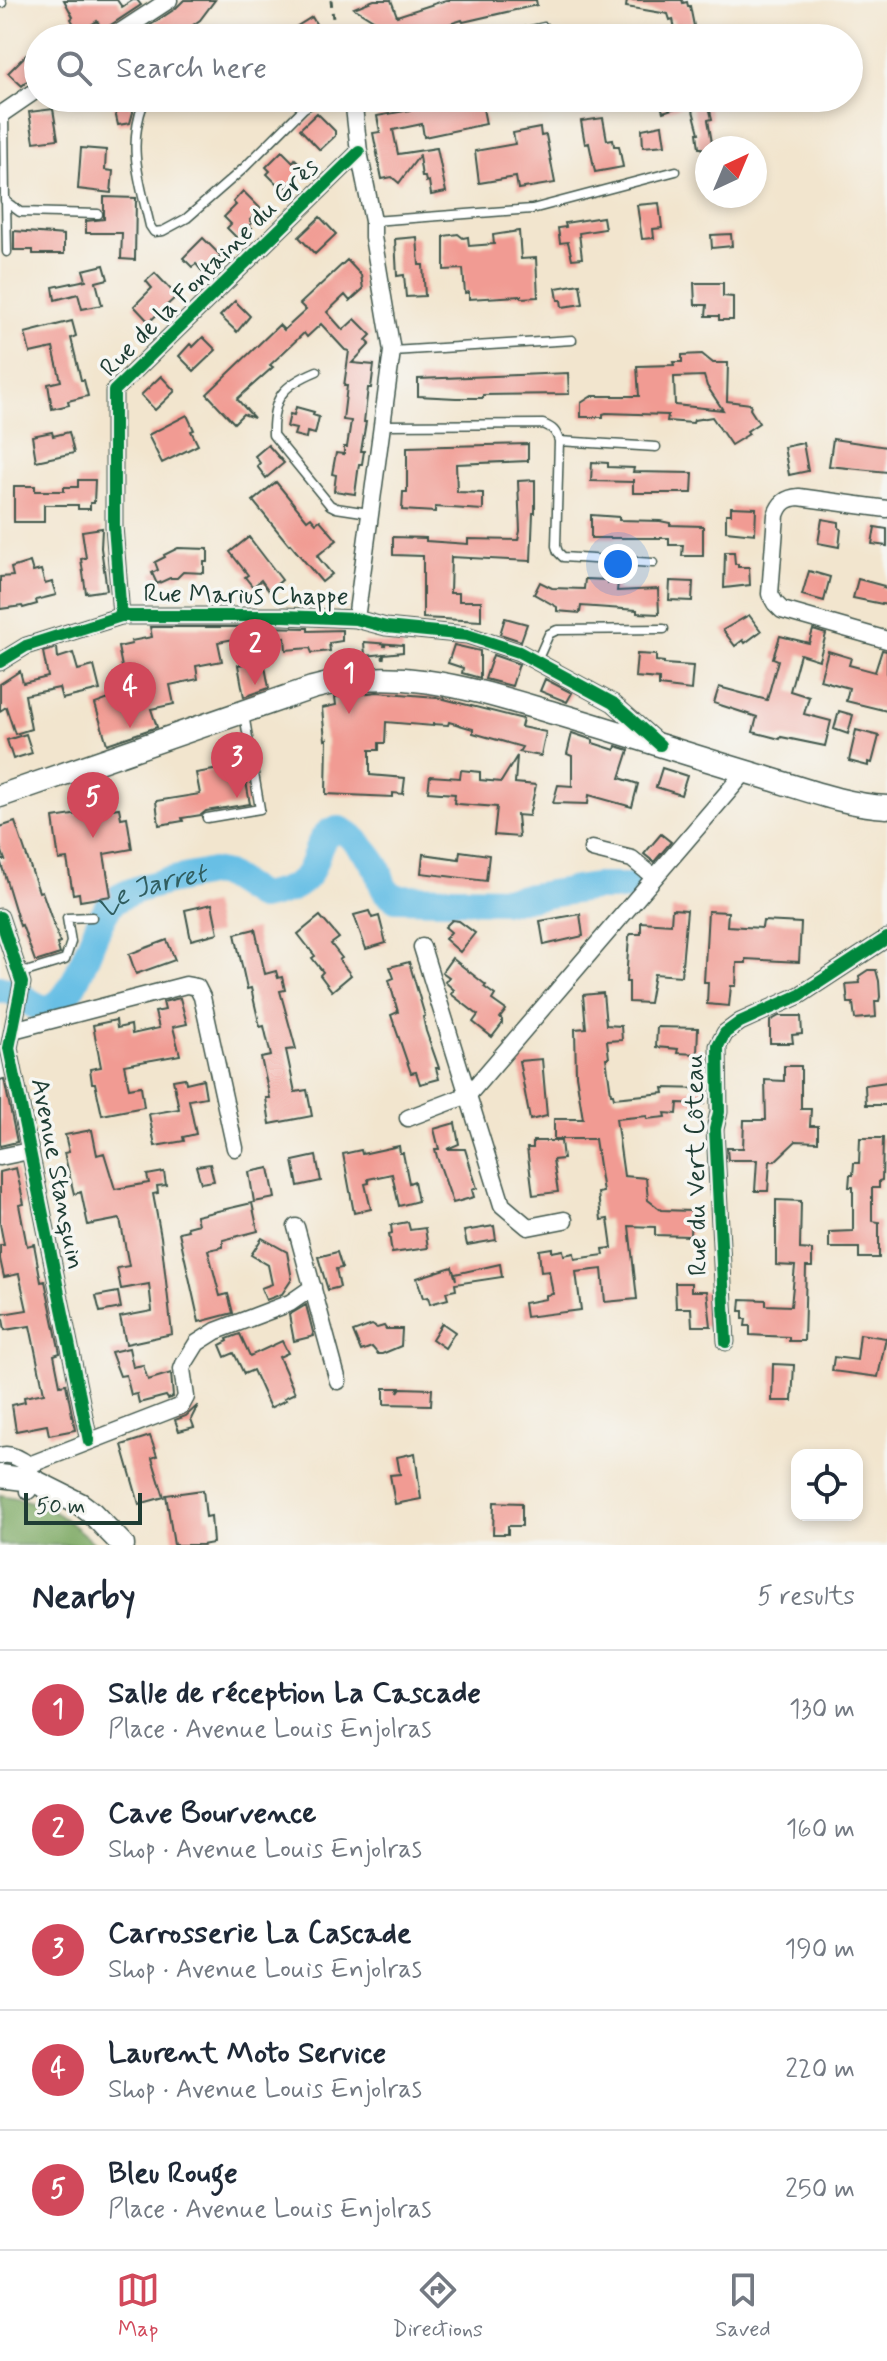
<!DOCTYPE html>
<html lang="en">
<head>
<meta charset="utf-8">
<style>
	:root { --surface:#fff; --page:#f2f2f3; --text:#1f2937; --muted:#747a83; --line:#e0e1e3; --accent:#d1495b }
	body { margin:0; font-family:Mynerve,sans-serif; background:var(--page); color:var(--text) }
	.controls { position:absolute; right:24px; bottom:24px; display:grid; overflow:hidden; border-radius:16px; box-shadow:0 4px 12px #0003 }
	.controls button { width:72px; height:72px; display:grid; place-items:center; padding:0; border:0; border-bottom:2px solid var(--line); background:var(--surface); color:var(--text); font:40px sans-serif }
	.compass { position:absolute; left:695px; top:136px; width:72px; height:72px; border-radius:50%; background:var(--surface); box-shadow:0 4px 12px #0003; rotate:44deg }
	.scale { position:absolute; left:24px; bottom:20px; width:118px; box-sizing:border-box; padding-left:8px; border:4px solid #1f3d34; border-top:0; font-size:22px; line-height:28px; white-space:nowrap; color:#1f3d34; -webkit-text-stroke:6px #f6f6f2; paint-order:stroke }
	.you { position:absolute; left:618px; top:564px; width:28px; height:28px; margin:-20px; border:6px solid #fff; border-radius:50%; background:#1a73e8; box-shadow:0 0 0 12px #1a73e833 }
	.badge { display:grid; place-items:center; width:52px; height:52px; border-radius:50%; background:var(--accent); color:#fff; font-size:26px; font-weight:700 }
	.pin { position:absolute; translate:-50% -66px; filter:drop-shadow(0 2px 4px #0008) }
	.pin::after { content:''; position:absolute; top:42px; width:28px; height:24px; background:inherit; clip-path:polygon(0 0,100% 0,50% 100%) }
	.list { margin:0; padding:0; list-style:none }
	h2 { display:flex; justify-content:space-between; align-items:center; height:104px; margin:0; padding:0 32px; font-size:34px }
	h2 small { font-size:26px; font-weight:400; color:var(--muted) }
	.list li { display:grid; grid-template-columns:52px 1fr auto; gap:24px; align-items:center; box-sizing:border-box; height:120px; padding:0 32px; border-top:2px solid var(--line) }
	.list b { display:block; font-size:30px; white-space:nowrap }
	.list p { margin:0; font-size:26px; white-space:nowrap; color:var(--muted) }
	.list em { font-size:26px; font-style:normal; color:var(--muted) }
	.icon { flex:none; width:44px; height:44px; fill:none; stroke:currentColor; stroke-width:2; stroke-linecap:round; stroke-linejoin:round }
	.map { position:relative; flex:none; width:887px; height:1545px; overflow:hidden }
	.search { position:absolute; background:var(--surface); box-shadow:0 4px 12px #0003; left:24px; right:24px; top:24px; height:88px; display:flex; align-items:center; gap:20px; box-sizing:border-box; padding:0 28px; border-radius:44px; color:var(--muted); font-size:30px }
	.sheet { height:704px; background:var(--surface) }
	nav { display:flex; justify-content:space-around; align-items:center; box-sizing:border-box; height:112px; border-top:2px solid var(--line); background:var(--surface); font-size:22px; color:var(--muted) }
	nav a { display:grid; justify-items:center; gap:4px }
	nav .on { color:var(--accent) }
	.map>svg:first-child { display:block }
	.forest { fill:#7aa760; stroke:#4c724a; stroke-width:2 }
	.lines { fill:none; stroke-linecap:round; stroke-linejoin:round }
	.river { stroke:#68bfe5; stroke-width:28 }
	.building { fill:#f19b93; fill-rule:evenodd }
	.lane-casing { stroke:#3f564b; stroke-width:11 }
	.street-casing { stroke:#3f564b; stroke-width:19 }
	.secondary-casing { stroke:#3f564b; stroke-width:25 }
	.path { stroke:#3f564b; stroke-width:3; stroke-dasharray:6 6; stroke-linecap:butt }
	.lane { stroke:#fff; stroke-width:8 }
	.street { stroke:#fff; stroke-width:16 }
	.secondary { stroke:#fff; stroke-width:22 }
	.cycleway-casing { stroke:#f6f6f2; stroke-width:17 }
	.cycleway { stroke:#00873e; stroke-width:12 }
	.labels { text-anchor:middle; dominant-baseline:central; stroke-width:7; stroke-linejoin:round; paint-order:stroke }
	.street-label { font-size:26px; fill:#1f3d34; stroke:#f6f6f2 }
	.water-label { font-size:28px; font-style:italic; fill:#315e60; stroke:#f6f6f2 }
</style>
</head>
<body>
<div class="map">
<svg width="887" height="1545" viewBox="0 0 887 1545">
	<rect width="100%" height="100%" fill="#f6f6f2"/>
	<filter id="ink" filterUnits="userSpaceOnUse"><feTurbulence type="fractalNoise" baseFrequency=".0125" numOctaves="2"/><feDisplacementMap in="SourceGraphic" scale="16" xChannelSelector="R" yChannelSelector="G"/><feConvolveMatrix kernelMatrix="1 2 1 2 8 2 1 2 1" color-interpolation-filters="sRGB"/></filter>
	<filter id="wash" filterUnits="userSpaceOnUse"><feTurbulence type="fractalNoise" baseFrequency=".006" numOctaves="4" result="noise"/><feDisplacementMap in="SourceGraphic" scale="32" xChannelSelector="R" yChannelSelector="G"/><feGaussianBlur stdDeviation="1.8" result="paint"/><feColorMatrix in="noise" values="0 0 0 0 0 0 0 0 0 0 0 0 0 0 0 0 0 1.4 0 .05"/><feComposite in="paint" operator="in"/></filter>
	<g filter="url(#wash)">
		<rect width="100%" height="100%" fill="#f2e5ce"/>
		<path class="forest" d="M0,1495C45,1501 63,1515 96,1545H0Z"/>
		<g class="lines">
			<path class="river" id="s1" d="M0,989C21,989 33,1012 50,1008C79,1000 92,922 112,903C129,886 187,878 212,872L226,875L260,897C276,894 294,890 305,878C318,865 316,831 338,830C349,829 371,858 377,868C381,875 381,885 386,891C387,892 395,897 396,898L511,900L595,887H629"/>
		</g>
		<g id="blocks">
			<path class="building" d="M64,0H117L122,7L133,0H137L141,5L103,30L97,21L79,33L71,19L73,17Z
				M184,0H215L200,20L189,28L195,38H131L175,9Z
				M374,0H391L397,16L446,0H536L537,5L463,22L462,20L405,38H341L340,36L378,23L354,8Z
				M627,0H682L683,3L687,2L688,6H690L695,31L683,33L682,28L675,30L673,19L670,20L668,14L626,7Z
				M312,17L322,34L315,38H278Z
				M28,53L38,64V71L22,86L8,73Z
				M112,98H128L133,112L130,123L118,125Z
				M428,98H481L486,124L424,137L422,124L393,130L398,154L437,148L446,192L431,195L429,181L426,182L425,177H422L419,156L399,183L392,177L382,179L373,133L380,132L377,116L416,109L415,104L429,102Z
				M659,98H707L712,119L708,120L713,148H707V161L702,148H699L697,133H699L691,103L663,112Z
				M53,109L58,139L34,142L29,112Z
				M317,113L335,131V136L320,150L300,129Z
				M603,118L607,140L613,139L614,146H619L623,167L595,172L589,143L585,144L581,121Z
				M662,125L665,145L643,147L642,129Z
				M540,128L541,136L546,135L555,183L518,189L516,177L479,183L475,151L515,144L513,133Z
				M81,148L106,150L105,170L113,171L111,193L78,189Z
				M282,151L293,162L295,159L305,168L283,190L267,174L270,171L266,167Z
				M243,191L261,209L250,220L252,223L249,226L252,228L239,240L227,228L231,224L224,217L236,205L233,202Z
				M104,197L136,198L135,260L121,259L122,233H86V221L104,219Z
				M659,203L662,228L653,229L654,238L642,239L637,205Z
				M320,217L336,234L315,254L299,237Z
				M603,217L605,229L579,233L582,258L572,259L568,242L560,243L558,228L566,227L565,223Z
				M14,231L64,235V254H33V250H14Z
				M519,231L521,259L536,258L538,297L521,298V296L469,299V292L465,293L463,269L444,270V236L458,234L463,238L468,237L469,246L494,244L493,235Z
				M731,234L732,246L712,248L711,235Z
				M417,237L419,265H423L425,296L406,297L404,275L397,276L395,239Z
				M203,238L221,256L204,274L196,264L192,267L183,258Z
				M347,260L361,275L363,289L350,301L345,295L327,312L343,330L355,319L371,335L366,340L370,344L352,363L374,365L371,388H368L364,422H366L361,451H364L362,464H359L355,494L334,491L336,475L332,474L336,453L344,454V447H347L351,421L343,420L347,386H344L349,351L345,350L321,324L307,337L304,333L270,365L273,367L237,399L254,418L243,414L234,423L207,394L279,325L284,330L306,310L300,304Z
				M104,265L108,279L96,282L102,305L82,309L78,294L55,300L53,287L86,280L83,270Z
				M155,273L177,296L149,322L134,306L152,288L146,281Z
				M694,283H723V296L733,297V320H719V316H706L707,305H695Z
				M580,284L583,304L562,307L561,300H558L556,288Z
				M235,301L250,316L237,332L220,316Z
				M72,321L76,336L71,338L81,380H84L88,396L68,401L69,405L52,409L48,384L61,381L53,348L30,353L25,333Z
				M203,337L216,350L194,371L179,356L190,344L193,347Z
				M702,354L713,363H728L727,401L751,404L750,409L759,423L747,431L749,434L731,445L712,417L694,420L693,423L667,421L668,415L606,413L603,414V417H581V403L592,396H639L637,366L674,365L673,362H682V355ZM704,376L707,386L723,410L675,405L674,377Z
				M568,373L569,394L483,395V398H456L418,396V379Z
				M161,376L175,391L155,410L141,395Z
				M296,407L314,412L313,415L319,417L315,434L307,432L306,438L294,435L296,429L287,427L290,414L294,415Z
				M187,415L194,430L191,431L198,445L162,463L148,435Z
				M52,432L53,436L69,432L74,453L36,461L32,436Z
				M833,439L887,447V472L829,466Z
				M803,443L808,471L789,475L784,447Z
				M528,444V461L456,464L457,492L483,493V510L435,507V512L402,510L403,492H407V447Z
				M268,445L284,463L266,478L257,466L260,463L255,456Z
				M592,462L608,463V467L634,468L633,472L693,473L692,493H633V479V482L591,481Z
				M78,480H95L94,503H90V509H78V505H44V522H14V486H35V491H64V487H78Z
				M535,480V513H533L531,561L451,557L450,593H459V601H481V621L423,618V556L393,555V537L426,538V541L468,544V539L518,540L520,531L518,481Z
				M276,482L307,520L311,517L316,523L320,520L337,540L317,556L332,574L322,582L290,544L289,545L253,501Z
				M731,507L756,508L755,534L726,531V514H731Z
				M591,515L619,517V520L660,521L670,523V525L703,526V556H682L683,545H669V538H591Z
				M822,519L839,522V528L841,529L839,547L818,543Z
				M875,527L887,529V546L872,544Z
				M102,528L101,548L107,590L86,593L81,559L86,558L82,531Z
				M249,537L282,580L269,591L261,580L253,587L245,577L248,575L230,552Z
				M178,548L208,549V562H204V573L183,572L177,578H170L157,584L152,573L158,570L155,562L165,557L164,555Z
				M725,552H734L735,564H738V567H749L750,585L724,588Z
				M30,562L33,572L41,570L45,584L52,582L56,595L36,600L37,604L23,608L22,606L0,609V577L13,576L11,568Z
				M809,571L830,577L824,601L802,595Z
				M585,579L608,580V583H618L617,591L658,589L659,614L637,613V610L581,606L580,613L557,611V607L534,594L540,582L552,588L584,589Z
				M858,579L884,586L883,588L887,589V605L853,598Z
				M670,581L693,582L692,601L669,600Z
				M749,615L761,631L745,643L743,640L735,646L723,630Z
				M505,618L527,624L521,641L500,634Z
				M150,627H257V630L234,635V639L218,642L222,661L196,666L198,679L170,685L174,704L151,709L157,727L107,744L95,704L131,691L122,667L118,647L132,644L131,641L152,637Z
				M258,627L308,628V631L342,630V641L329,643L330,651L312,653L310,648L286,650L285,637L261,641Z
				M813,630L826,634L819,660L800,654L790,691L809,697L804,714L831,721L825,746L781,737L780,739L753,732L757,717L714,703L719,687L767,700L778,660L773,658L780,636L809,643Z
				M364,642L403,645V652L365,656Z
				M454,645L480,651V678L462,673L463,668L448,663Z
				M57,648L58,658L73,653L78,670L94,666L100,690L62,699L59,688L25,695L31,729L15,734L6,707L0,711V684L20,671L23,683L48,677L43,652Z
				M882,650L887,651V711L846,701L849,688L820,680L828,651L851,658L849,665L875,672Z
				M637,654L656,655V661L664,662V664L693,666L691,690L659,686V679L635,677Z
				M493,655L519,664L512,686L485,679Z
				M264,661L269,688L244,697L238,665Z
				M545,679L572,693L567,702L540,691Z
				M377,692L436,697L523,719L521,727L546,732L541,756L519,752L522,747L473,733V729L449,722L448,725L433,724V726L386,722L385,743H379V750H370V775L405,778L403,794L393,793V797L326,794L327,739L325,740L322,708L336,705L335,697Z
				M839,711L853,715L848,734L834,729Z
				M856,730L879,736L872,763L868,762V766L849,761Z
				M572,733L593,740V743L615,750L616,746L629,750L620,778L638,784L632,807L589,795L588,804L553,803L558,785L572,786V756L567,754Z
				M26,734L32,753L13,759L7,740Z
				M517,756L515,783L536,785L529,816L517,815L519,837L494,835L497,807L458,804L454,803L455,794L428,792L430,776L460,778L461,770L480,772V780L501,782Z
				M243,765L250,804L206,811L201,815L182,818L183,821L159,825L156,801L200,794L196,773Z
				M662,768L687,776L681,795L656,787Z
				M119,808L121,818L127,817L132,849L104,854L111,896L80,901L79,893L73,894L67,859L59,860L53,818Z
				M15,822L39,892L42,891L60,943L57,944L60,954L38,961H35L22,925L20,926L0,860H5L0,846V827Z
				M661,834L671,842L654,862L644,854Z
				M460,851L489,855L486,881L421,873L423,854L459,859Z
				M212,904L218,933L191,940L185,910Z
				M672,909L687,910L681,976L654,974L649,1003L629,1002V982H626L629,936L631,934H641V922L671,924Z
				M369,911L372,918L379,916L386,943L366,949L354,915Z
				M708,911L728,912L727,926L762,928L763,921L801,923L799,962L746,959V963H737L736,986H731L729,1006L707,1004L708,982H704Z
				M580,914L583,936L544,945L540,921Z
				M320,916L339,938L331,944L342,958L339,960L351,975L332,991L320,975L323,972L312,958L315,956L298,934Z
				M452,920L459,921L475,933L460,952L445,939L451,932L445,927Z
				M255,929L265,974L276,971L278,978L282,977L285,990L280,991L296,1049L286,1050L295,1092L307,1090L312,1116L270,1124L266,1098H270L261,1058L271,1056L264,1026L260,1027L251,988L247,989L235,934Z
				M167,940L175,960L136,974L129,954Z
				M452,958L486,985L484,987L495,995L492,1000L506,1010L500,1018L502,1020V1024L492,1037L473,1022L478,1015L451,994L454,990L445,982L449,977L442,972Z
				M409,962L425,1016L423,1017L426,1031L439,1068H436L439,1079L420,1084L416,1072L411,1073L391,1015L398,1012L389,980L394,978L390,967Z
				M868,970H876L879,981L880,997L879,1001H875L876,1017L855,1019L853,1003H848L846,984L860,983L859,976Z
				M603,993L606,1025L621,1026L622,1040L607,1041L609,1058H606L611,1094H613L614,1098L664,1093L663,1088L705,1089V1104L678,1103L677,1114L665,1113L666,1117L647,1119V1116L616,1119L624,1176L646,1178L648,1200L661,1210L691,1211L690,1236L655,1235V1227L629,1226L637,1299L605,1302L602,1269L576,1272L581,1310L526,1317L524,1303L546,1299V1295L553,1294L549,1271L541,1272L539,1250L552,1248V1252L563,1250L564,1255L574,1253L575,1259L604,1255L603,1249L612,1248L608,1219L601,1220L598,1193L603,1192L595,1139H554V1119H583L576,1075L575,1029L586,1028L583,995Z
				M180,998L187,1024L173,1027L180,1055L124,1065L129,1088L141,1086L144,1107L102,1115L95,1083H92L90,1069L101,1067L93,1025L116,1020L117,1028L131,1025L132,1034L159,1028L155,1012L165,1010L163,1002Z
				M779,1016H801L802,1034L792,1035L793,1043H770V1021Z
				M657,1027L698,1028L697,1054L677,1053L678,1049L656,1047Z
				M542,1059L547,1116L530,1120L519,1061Z
				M784,1066H801V1109H811L810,1126H818V1142L796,1141L775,1161H770L768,1191H755L757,1160H728L727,1148H743L744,1120H766L765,1080L784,1081Z
				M185,1078L186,1083L203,1079L206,1097L189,1100L196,1134L183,1137L184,1141L155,1146L149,1114L179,1109L173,1080Z
				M4,1079L17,1142L0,1146V1080Z
				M887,1082V1105H866L865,1085Z
				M455,1123L459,1144L447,1149H465L477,1188L472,1190L474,1197L453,1203L437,1157L435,1149H439L434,1129Z
				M92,1130L97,1155L104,1153L115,1189L149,1183L147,1175L164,1172L166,1185L157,1186L158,1193L153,1194L161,1237L172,1334L126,1344L120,1317L152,1311L149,1284L121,1289L117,1268L129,1266L120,1219L88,1225L81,1192L74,1194L64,1153L69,1152L65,1135Z
				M860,1138H883L882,1180L879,1181V1188H872V1221L879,1222V1258H859V1248H829V1232L853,1231V1187H849L850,1175H853L854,1163H859Z
				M533,1141H561L563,1159L553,1160L558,1192L533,1195L527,1148H533Z
				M399,1146L400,1153H403L409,1183L414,1181L418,1201L399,1206L392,1174L368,1179L369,1183L365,1184L371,1209L354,1213L343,1154L361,1150L362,1154Z
				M316,1156L321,1181L298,1186L293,1161Z
				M210,1164L214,1181L201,1183L196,1166Z
				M16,1168L24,1204L19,1205L27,1246L34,1244L41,1282L45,1281L60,1353L54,1355L60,1385L66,1384L75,1430L49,1435L47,1425L16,1431L12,1405L25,1402L24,1397L44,1393L30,1326L5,1330L2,1314L27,1310L19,1274L4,1277L0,1259V1245H4L0,1224V1172Z
				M269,1168L275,1198L254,1202L249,1172Z
				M776,1200L801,1201L800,1249L812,1250V1267H806L804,1341H789V1337L750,1335V1326H745L746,1319H743V1311H740L741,1299L766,1300V1305L791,1306L795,1266L776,1265Z
				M252,1203L258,1231L223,1240V1247L208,1250L220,1296L228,1294L233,1313L199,1322L179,1232L188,1230L187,1227L198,1224L196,1216Z
				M408,1222L410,1230L425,1228L428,1248L392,1253L389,1234L392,1233L391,1225Z
				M494,1226L496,1240L467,1245L464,1231Z
				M262,1238L287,1252L292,1279L282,1294L266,1300L261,1288L272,1284L268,1265L251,1255Z
				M337,1252L342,1268L336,1269L340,1287L328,1290L318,1257Z
				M500,1264L502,1277L455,1284L456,1290L446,1292L448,1299L430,1304L428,1297L423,1298L417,1278L452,1267L456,1280L455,1274Z
				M675,1283H691V1291H707L711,1326H692L691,1308H676Z
				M118,1292L121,1308L100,1312L96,1296Z
				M306,1305L314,1336L294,1341L289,1315Z
				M442,1323L455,1332L445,1348L432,1339Z
				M372,1325L377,1328L384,1326L386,1329H402L401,1346L382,1354H378L372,1347L361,1351L353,1332Z
				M240,1334L250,1356L282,1341L288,1353L279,1357L295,1393L284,1398L286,1400L270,1408L253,1370L244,1374L234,1353L225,1357L220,1345L228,1341L227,1339Z
				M860,1334L886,1338L878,1377L832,1371L834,1357L857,1360Z
				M129,1348L133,1367L143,1365L148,1380L171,1373L173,1397L168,1399L166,1396L139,1403L137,1394L131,1395L126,1375L120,1376L111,1352Z
				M773,1364L794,1365L792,1401H772Z
				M384,1388H399L398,1392L401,1388L432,1389L431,1405L384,1404Z
				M198,1405L191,1419L194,1427L179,1431L175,1420L186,1416Z
				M150,1436L157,1456L152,1458L164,1497L139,1504L122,1445Z
				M415,1453L421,1499L395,1504L390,1475L400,1474L397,1457Z
				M203,1490L206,1517L211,1516L213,1543L202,1545H174L166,1495Z
				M494,1502L522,1503V1526H508V1534H493Z"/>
		</g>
	</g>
	<g filter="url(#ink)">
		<use href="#blocks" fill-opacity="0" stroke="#3f564b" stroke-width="2"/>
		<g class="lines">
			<g class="lane-casing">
				<path id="lane" d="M0,1L2,3
					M496,38L544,27
					M140,98L143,104C127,148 140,182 150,226L154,232L163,231L187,218L243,169L304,108L320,98
					M4,113L5,201L20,212L98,214
					M6,201L7,252
					M373,221L532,209L676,171
					M392,351L572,340
					M317,371C283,385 272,397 273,435L330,505L336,508L369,513
					M382,425L543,424C553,428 556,431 559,441L556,546L558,552L563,557L653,563
					M559,441L656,447
					M537,661L549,634L557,630L664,629
					M207,818L260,809L244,714
					M19,974L65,960L71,942L67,918L92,917"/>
			</g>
			<g class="street-casing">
				<path id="street" d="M111,38L169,0
					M353,98L359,152L373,221V237L392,351L356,619
					M0,115L38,89
					M887,509L799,497C786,498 780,503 776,515L770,594L775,603L782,610L887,640
					M121,616L114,526V391L359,152
					M0,662L26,646L121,616H284L356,619L386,627L467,635L519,652L613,703L657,742
					M592,849L632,859L654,877
					M0,917L22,983L9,1048L89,1441
					M422,947L502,1205L528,1227L564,1220
					M13,1030L186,985L197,987L202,997L235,1148
					M408,1118L468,1095L745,772
					M0,1157L29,1151
					M296,1227L338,1381
					M726,1342L715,1129L719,1112L718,1046L725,1033L740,1022L800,995L887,938
					M0,1456C10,1452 21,1459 29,1465L32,1480L28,1491
					M29,1465L181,1406L186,1397L182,1369L184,1364L197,1343L216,1331L290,1303L313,1287"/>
			</g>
			<g class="secondary-casing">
				<path id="secondary" d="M0,796L312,688C400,663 477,691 561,715C629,735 696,757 764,777C804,789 845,805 887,807
					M0,1476L32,1480L80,1504L92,1513L123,1545"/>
			</g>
			<path class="path" d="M331,0L335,38
				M383,659L385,643"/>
			<use href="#lane" class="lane"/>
			<use href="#street" class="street"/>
			<use href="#secondary" class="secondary"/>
			<g class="cycleway-casing">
				<path id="cycleway" d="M121,616L114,526V391L359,152
					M0,662L26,646L121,616H284L356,619L386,627L467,635L519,652L613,703L660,745
					M0,917L22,983L9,1048L89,1441
					M726,1342L715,1129L719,1112L718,1046L725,1033L740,1022L800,995L887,938"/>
			</g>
			<use href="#cycleway" class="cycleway"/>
		</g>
	</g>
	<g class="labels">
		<g class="street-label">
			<text transform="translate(210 268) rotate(-45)">Rue de la Fontaine du Grès</text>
			<text transform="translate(246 596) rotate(1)">Rue Marius Chappe</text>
			<text transform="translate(697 1165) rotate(-91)">Rue du Vert Côteau</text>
			<text transform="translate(57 1174) rotate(79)">Avenue Stanquin</text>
		</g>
		<g class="water-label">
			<text stroke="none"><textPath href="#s1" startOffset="222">Le Jarret</textPath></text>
		</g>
	</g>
</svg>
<div class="controls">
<button><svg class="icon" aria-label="locate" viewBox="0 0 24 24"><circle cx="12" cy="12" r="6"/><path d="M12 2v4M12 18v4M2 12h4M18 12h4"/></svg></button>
</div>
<svg class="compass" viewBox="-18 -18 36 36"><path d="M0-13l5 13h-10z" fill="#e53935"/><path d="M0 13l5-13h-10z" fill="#747a83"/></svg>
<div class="scale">50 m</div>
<div class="you"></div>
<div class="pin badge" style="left:349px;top:714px">1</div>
<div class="pin badge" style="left:255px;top:685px">2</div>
<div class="pin badge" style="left:237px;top:798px">3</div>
<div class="pin badge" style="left:130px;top:728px">4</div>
<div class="pin badge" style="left:93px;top:838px">5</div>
<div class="search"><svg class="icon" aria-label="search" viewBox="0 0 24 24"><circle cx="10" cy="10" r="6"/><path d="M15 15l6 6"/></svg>Search here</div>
</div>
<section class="sheet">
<h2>Nearby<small>5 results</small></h2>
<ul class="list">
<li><span class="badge">1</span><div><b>Salle de réception La Cascade</b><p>Place · Avenue Louis Enjolras</p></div><em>130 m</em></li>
<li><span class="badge">2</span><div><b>Cave Bourvence</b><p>Shop · Avenue Louis Enjolras</p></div><em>160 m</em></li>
<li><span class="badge">3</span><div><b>Carrosserie La Cascade</b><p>Shop · Avenue Louis Enjolras</p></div><em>190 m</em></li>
<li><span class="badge">4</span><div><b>Laurent Moto Service</b><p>Shop · Avenue Louis Enjolras</p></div><em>220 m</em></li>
<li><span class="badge">5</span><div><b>Bleu Rouge</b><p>Place · Avenue Louis Enjolras</p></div><em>250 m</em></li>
</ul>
</section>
<nav>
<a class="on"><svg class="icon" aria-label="map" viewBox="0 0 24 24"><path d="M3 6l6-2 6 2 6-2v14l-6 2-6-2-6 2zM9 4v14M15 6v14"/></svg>Map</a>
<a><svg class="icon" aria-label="directions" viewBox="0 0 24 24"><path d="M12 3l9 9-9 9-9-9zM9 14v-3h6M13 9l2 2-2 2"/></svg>Directions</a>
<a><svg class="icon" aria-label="saved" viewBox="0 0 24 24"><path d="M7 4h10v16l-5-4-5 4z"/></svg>Saved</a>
</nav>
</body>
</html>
